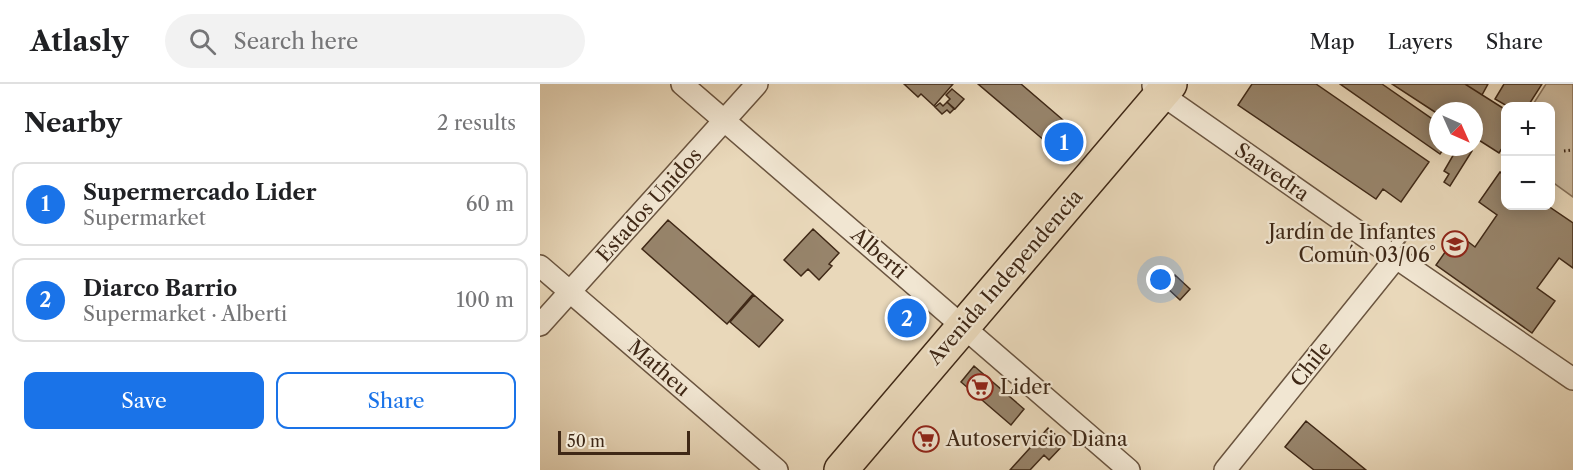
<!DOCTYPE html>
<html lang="en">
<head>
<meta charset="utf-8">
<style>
	:root { --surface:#fff; --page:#f2f2f2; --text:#202124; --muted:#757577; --line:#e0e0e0; --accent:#1a73e8 }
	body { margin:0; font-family:"Libre Caslon Text",serif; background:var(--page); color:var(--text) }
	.controls { position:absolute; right:18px; top:18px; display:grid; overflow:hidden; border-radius:12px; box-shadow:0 3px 15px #0003 }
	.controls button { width:54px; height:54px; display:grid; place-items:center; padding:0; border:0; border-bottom:2px solid var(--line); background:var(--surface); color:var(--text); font:30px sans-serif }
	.compass { position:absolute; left:889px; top:18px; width:54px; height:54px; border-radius:50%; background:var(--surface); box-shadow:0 3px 15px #0003; rotate:135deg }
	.scale { position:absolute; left:18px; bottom:15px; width:132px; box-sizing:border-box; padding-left:6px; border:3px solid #3f2816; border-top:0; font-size:16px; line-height:21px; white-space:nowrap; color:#3f2816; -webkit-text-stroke:4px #f1e6d2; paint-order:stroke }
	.you { position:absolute; left:621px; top:196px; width:21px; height:21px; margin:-15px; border:4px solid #fff; border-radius:50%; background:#1a73e8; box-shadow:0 0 0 9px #1a73e833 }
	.badge { display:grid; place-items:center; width:39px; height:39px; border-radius:50%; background:var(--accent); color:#fff; font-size:20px; font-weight:700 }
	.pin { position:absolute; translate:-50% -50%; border:3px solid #fff; box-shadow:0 2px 6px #0006 }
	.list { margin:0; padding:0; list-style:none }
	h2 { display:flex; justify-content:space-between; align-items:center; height:78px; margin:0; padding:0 24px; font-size:26px }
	h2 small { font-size:20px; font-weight:400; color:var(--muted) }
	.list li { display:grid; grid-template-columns:39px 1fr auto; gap:18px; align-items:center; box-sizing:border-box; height:84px; margin:0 12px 12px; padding:0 12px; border:2px solid var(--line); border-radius:12px }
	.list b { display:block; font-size:22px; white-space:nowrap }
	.list p { margin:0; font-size:20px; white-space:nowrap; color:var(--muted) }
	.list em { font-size:20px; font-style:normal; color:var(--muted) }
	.actions { display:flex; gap:12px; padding:18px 24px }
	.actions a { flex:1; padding:14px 0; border:2px solid var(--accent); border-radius:12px; text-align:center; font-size:21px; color:var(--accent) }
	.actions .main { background:var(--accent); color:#fff }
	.icon { flex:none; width:33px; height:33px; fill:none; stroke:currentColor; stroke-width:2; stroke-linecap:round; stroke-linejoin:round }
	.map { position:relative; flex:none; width:1033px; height:386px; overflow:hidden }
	header { display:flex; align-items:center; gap:36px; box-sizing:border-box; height:84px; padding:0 30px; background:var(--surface); border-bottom:2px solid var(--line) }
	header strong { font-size:28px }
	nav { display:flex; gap:33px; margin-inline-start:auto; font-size:21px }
	.search { width:420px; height:54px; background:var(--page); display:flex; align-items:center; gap:15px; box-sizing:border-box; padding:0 21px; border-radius:33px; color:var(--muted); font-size:22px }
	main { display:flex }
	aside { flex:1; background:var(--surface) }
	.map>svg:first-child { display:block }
	.green { fill:#ccba9e; stroke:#86715a; stroke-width:1.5 }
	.building { fill:#97846b; stroke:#3f2816; stroke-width:1.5 }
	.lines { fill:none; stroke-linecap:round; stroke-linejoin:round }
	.lane-casing { stroke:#6a543f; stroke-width:14 }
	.street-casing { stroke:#6a543f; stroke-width:24 }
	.primary-casing { stroke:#3f2816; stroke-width:36 }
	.path { stroke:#3f2816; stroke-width:3; stroke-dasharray:1.5 3; stroke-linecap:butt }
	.lane { stroke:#f1e6d2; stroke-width:10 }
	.street { stroke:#f1e6d2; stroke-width:21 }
	.primary { stroke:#e9d8ba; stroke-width:33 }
	.labels { text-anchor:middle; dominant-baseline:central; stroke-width:4.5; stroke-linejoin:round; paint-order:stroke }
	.street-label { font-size:20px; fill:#3f2816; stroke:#f1e6d2 }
	.poi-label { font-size:20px; fill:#3f2816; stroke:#f1e6d2; text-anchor:start }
</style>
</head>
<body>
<header>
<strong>Atlasly</strong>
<div class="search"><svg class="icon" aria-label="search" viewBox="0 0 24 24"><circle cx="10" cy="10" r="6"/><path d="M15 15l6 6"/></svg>Search here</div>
<nav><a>Map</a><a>Layers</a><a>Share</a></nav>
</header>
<main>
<aside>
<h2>Nearby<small>2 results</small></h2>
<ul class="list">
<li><span class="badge">1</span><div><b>Supermercado Lider</b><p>Supermarket</p></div><em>60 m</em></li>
<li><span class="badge">2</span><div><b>Diarco Barrio</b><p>Supermarket · Alberti</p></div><em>100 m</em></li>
</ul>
<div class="actions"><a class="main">Save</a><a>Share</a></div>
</aside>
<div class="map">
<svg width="1033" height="386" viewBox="0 0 1033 386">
	<rect width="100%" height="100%" fill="#e9d8ba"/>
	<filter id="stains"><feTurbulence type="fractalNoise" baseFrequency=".00333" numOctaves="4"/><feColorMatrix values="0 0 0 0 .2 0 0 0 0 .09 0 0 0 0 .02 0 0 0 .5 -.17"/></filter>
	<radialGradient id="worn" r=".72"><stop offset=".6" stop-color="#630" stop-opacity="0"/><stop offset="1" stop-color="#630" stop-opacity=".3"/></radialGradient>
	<path class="green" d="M1006,0H1033V113L1011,97V22H992Z"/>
	<path class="building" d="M364,0H413L394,22L381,10L378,13Z
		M438,0H481L544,54L526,75Z
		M712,0H776L889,78L861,118L843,105L836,115L698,21Z
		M800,0H842L898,39V63H905L900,70Z
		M852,0H925L966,26V58L959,69L934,53V27H898V30Z
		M925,0H948L942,11Z
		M964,0H1002L988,22H967L955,15Z
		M412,5L424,15L415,25L407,18L410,15L406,11Z
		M407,18L414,25L410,29L407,26L402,30L395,23L400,19L403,22Z
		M926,63L932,67L910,102L904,98L909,90L904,87L915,68L921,71Z
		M960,88L966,91V122H1008L1033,139V184L1019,174L997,204L1015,217L992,249L896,181L918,150L935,163L957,131L939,118Z
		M128,136L213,210L187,240L102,165Z
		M273,145L299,169L289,180L292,182L279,196L268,185L261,192L244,176Z
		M635,191L650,205L640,216L625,202Z
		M214,211L243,236L219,263L190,238Z
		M434,282L484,325L471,341L421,298Z
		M766,337L826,386H774L745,363Z
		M508,344L525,359L509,376L504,371L490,386H470Z"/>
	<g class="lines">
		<g class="lane-casing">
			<path id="lane" d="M850,169L863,150"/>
		</g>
		<g class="street-casing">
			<path id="street" d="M142,0L589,386
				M613,2L621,10L817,147L1033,295
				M0,182L237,386
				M0,241L217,0
				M685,386L856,174"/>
		</g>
		<g class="primary-casing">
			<path id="primary" d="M301,386L630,0"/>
		</g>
		<path class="path" d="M1024,67L1033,66"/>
		<use href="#lane" class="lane"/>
		<use href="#street" class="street"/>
		<use href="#primary" class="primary"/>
	</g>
	<defs>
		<g id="school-ring" transform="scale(1.35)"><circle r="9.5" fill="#f1e6d2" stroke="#8f2418" stroke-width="1.5"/><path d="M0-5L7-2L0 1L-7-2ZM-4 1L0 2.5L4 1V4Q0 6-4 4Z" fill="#8f2418"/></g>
		<g id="supermarket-ring" transform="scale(1.35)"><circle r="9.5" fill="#f1e6d2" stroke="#8f2418" stroke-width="1.5"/><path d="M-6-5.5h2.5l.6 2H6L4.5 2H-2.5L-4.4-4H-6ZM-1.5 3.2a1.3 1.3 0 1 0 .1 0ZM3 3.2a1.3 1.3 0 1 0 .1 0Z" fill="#8f2418"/></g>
	</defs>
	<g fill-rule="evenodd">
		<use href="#school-ring" x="915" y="160"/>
		<use href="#supermarket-ring" x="440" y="303"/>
		<use href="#supermarket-ring" x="386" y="355"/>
	</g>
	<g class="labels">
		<g class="street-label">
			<text transform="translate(732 88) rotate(35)">Saavedra</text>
			<text transform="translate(109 121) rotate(-48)">Estados Unidos</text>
			<text transform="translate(339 169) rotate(41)">Alberti</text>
			<text transform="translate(465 193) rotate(-49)">Avenida Independencia</text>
			<text transform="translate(771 280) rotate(-51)">Chile</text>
			<text transform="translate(119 284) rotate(41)">Matheu</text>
		</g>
		<g class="poi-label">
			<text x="896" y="148" text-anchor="end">Jardín de Infantes<tspan x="896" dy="23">Común 03/06°</tspan></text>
			<text x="460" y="303">Lider</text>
			<text x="406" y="355">Autoservicio Diana</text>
		</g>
	</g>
	<rect width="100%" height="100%" filter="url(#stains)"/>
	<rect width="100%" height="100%" fill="url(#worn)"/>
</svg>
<div class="controls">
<button>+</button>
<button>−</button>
</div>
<svg class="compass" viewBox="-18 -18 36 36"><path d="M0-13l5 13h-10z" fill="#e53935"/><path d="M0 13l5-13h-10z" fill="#757577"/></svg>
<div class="scale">50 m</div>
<div class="you"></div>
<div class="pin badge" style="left:524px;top:58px">1</div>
<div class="pin badge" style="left:367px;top:234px">2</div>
</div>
</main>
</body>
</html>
